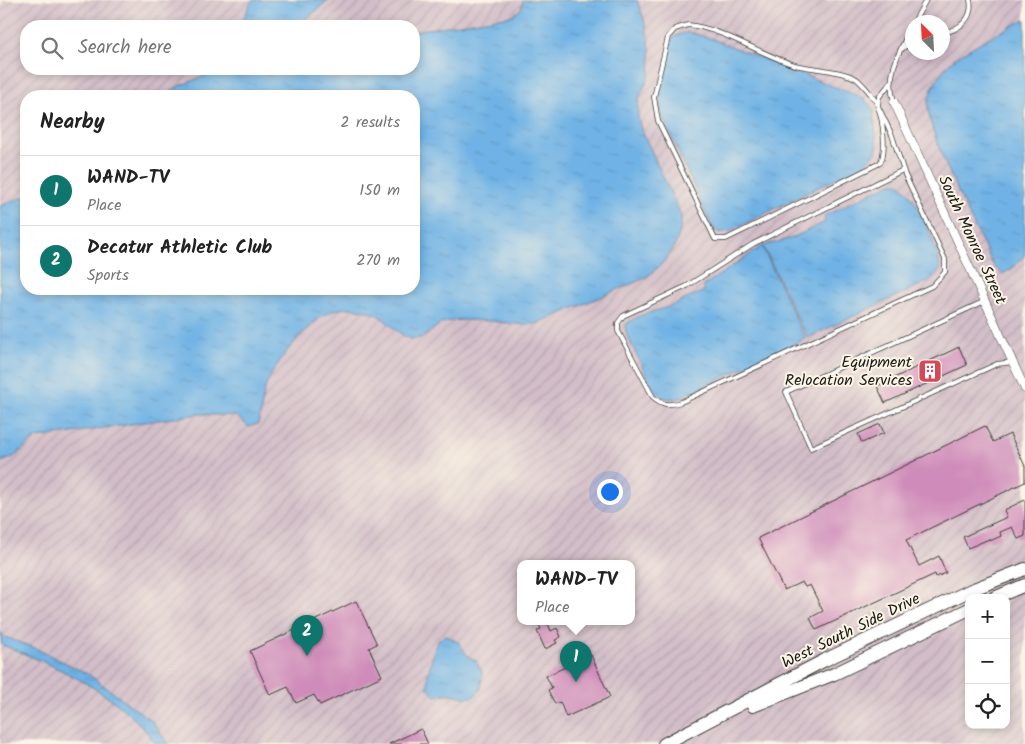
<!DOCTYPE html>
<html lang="en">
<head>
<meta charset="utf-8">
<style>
	:root { --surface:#fff; --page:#f6f6f6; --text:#222; --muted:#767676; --line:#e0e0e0; --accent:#0f766e }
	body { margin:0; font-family:Kalam,sans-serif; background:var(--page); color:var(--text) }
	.controls { position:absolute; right:15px; bottom:15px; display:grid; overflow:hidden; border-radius:10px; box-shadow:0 2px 8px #0003 }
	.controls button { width:45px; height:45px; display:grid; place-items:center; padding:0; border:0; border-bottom:1px solid var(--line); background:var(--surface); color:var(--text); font:25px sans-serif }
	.compass { position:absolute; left:905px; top:15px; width:45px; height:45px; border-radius:50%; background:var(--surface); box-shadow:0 2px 8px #0003; rotate:336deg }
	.you { position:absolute; left:609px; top:491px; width:18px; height:18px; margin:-12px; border:4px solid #fff; border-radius:50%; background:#1a73e8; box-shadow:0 0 0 8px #1a73e833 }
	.badge { display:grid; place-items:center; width:32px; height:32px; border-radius:50%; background:var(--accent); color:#fff; font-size:16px; font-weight:700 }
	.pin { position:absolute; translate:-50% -41px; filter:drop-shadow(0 1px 2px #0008) }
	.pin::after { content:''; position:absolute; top:26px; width:18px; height:15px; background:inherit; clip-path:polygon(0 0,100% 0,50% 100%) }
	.popup { position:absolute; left:517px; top:560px; width:118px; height:65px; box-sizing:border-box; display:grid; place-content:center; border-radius:10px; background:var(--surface); filter:drop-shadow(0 1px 4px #0005); font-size:16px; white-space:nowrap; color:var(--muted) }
	.popup b { font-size:19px; color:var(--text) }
	.popup::after { content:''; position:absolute; left:50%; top:100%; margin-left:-10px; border:10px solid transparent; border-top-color:var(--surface) }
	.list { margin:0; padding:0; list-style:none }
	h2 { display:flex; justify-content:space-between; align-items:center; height:65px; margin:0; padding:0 20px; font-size:21px }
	h2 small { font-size:16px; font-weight:400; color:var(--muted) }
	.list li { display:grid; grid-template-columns:32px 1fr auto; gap:15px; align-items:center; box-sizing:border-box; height:70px; padding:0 20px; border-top:1px solid var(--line) }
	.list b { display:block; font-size:19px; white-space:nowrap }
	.list p { margin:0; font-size:16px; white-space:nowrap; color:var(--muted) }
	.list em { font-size:16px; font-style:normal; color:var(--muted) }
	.icon { flex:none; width:28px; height:28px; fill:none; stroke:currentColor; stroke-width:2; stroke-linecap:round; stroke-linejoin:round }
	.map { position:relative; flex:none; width:1025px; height:744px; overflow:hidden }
	.search { position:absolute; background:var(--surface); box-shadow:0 2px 8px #0003; left:20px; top:20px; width:400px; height:55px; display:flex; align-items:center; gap:12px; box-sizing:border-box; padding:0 18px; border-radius:20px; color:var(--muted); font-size:19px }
	.panel { position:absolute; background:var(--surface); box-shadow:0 2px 8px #0003; left:20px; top:90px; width:400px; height:205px; border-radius:20px }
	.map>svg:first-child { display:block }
	.industrial { fill:url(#industrial-furrows); fill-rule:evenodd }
	.water { fill:url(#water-ripples); stroke:#466780 }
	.building { fill:#cf8cba }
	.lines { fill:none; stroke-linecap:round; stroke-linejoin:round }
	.lane-casing { stroke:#3c3b37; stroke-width:5.5 }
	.street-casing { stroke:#3c3b37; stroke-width:9 }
	.primary-casing { stroke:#3c3b37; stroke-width:14 }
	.lane { stroke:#fff; stroke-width:4 }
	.street { stroke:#fff; stroke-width:8 }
	.primary { stroke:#fff; stroke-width:12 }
	.labels { text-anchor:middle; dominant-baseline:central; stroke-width:4; stroke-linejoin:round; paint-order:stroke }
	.street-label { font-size:16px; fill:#1c1c1c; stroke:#fcf5e5 }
	.poi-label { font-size:16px; fill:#1c1c1c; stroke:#fcf5e5; text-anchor:end }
</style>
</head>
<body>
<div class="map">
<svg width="1025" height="744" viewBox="0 0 1025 744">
	<defs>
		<pattern id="industrial-furrows" width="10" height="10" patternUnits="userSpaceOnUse" patternTransform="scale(1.25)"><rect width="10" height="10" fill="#d2bdc8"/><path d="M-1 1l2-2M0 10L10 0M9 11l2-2" fill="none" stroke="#b4a2ab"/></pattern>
		<pattern id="water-ripples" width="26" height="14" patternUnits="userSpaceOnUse" patternTransform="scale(1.25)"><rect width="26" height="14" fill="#70b2e5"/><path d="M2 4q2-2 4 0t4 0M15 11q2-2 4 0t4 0" fill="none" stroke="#6098c4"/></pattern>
	</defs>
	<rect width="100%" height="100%" fill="#fcf5e5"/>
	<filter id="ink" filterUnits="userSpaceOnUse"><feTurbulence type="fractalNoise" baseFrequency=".02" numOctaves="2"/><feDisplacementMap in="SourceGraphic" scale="10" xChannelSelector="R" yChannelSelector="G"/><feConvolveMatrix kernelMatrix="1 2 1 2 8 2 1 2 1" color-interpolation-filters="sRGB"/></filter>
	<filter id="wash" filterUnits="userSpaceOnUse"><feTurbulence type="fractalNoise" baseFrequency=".0096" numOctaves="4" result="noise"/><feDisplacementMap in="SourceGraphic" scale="20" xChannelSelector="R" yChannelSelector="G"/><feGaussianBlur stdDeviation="1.12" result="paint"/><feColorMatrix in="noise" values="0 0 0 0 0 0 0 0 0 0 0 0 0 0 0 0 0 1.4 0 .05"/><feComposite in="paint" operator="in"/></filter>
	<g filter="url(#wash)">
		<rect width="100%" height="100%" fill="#f2ead0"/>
		<path class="industrial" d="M4,0H1025V744H0V8ZM912,22H942V52H912ZM26,26H414V69H26ZM26,96H414V289H26ZM521,563H631V621H521ZM969,598H1006V725H969Z"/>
		<path class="water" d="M252,0H328L299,26H240Z
			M523,0H637C646,22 653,50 650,73C649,79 645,85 642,91C636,104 637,116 641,129L681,215C682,244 666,264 643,279L536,324L526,325C504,323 468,317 446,322C433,325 428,339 414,339C398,338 388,318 373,313C363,310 351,306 340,309C312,314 279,358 267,383C262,395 262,411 258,424L249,427L236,416L199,414L38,438C20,447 23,456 0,462V206L26,196V289H414V96H167L179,86L222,69H414V31L511,16L521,9Z
			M1025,19V255L1012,269L1002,274L993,265C979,234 925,132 928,103C930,88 941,71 952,61C968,47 1005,30 1025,19Z
			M688,32L710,38L863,98L873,109L877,147L876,153L863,165L730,231L719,233L711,225L660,111L659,94L672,40L675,36Z
			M891,183H899C914,191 941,253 940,270L929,281L807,338L763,246L792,238L825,222L824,216Z
			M762,246L805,339L677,399L662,398L652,387L626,333L625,325L639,316L671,306L704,291L703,286Z
			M0,632L5,637L35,648L88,674L152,721L168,744H156C121,694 57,666 2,645Z
			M446,635L459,643L468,656L476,661L482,672L481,689C472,703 464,696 452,694C446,693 440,695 435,696L428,688V673L437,641Z"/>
		<g id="blocks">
			<path class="building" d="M959,347L967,365L885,403L877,386Z
				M880,424L884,433L862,443L858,434Z
				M985,426L993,442L1010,434L1025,466V482L906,540L919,566L939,556L946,573L936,577L935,574L816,630L810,618L823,611L810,585L805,587L802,582L784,590L758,538Z
				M1025,500V536L1018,539L1012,527L1000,532L1001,536L990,541L989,539L968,548L963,537L1007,517L1004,510Z
				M356,601L377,644L369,648L382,676L320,705L314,695L296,703L288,687L270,695L250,651Z
				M537,621H547L551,631L557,628L561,637L555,640L557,643L545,649L537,631L541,629Z
				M591,655L610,697L566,717L560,702L555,704L548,690L552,688L546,676Z
				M421,729L428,744H389Z"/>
		</g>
	</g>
	<g filter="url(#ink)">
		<use href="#blocks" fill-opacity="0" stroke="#3c3b37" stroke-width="1"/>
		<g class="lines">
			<g class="lane-casing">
				<path id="lane" d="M914,22L926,0
					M688,25C722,28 761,55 795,65C810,69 848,71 858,80C864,86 876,99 878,107C883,120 887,153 880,163L726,239H715L658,121L654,97L668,37L675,29Z
					M942,33C959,30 974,19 970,0
					M902,49L912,41
					M891,82L879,97L878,106L892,135L905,175L945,259V272L932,286L681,402C669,406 662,405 653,397L618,331V323L623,316L687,286L753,244L903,170
					M894,101C885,75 901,48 912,26
					M985,301L786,392L811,448L997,364L1013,362"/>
			</g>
			<g class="street-casing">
				<path id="street" d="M894,102L1025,389"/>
			</g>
			<g class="primary-casing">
				<path id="primary" d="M994,598L1025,585
					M753,706L834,674L969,609
					M664,744L825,660L971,590L1025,569"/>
			</g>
			<use href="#lane" class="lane"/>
			<use href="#street" class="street"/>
			<use href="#primary" class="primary"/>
		</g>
	</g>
	<defs>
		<g id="building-square" transform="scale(1.25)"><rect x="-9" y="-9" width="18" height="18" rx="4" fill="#d1495b" stroke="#fcf5e5"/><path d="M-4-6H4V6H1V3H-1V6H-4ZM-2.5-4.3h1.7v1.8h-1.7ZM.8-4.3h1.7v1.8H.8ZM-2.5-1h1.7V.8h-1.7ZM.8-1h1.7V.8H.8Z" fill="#fff"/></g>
	</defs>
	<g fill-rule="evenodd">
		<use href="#building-square" x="930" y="371"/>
	</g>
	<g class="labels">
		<g class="street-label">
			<text transform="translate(972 240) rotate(65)">South Monroe Street</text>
			<text transform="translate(851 631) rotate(-26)">West South Side Drive</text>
		</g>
		<g class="poi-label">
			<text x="912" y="362">Equipment<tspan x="912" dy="18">Relocation Services</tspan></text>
		</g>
	</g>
</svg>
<div class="controls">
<button>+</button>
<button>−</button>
<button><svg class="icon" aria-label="locate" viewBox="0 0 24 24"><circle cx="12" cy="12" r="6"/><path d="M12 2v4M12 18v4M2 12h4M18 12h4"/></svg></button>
</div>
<svg class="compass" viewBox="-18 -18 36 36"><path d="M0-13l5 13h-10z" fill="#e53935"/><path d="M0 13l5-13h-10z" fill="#767676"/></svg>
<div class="you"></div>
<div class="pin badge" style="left:576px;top:682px">1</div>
<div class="popup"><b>WAND-TV</b>Place</div>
<div class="pin badge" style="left:307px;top:656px">2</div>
<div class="search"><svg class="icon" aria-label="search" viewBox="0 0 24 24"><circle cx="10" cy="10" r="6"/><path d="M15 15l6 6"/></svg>Search here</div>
<section class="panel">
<h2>Nearby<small>2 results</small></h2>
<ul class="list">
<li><span class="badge">1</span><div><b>WAND-TV</b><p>Place</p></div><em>150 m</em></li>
<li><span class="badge">2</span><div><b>Decatur Athletic Club</b><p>Sports</p></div><em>270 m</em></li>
</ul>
</section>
</div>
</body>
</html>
